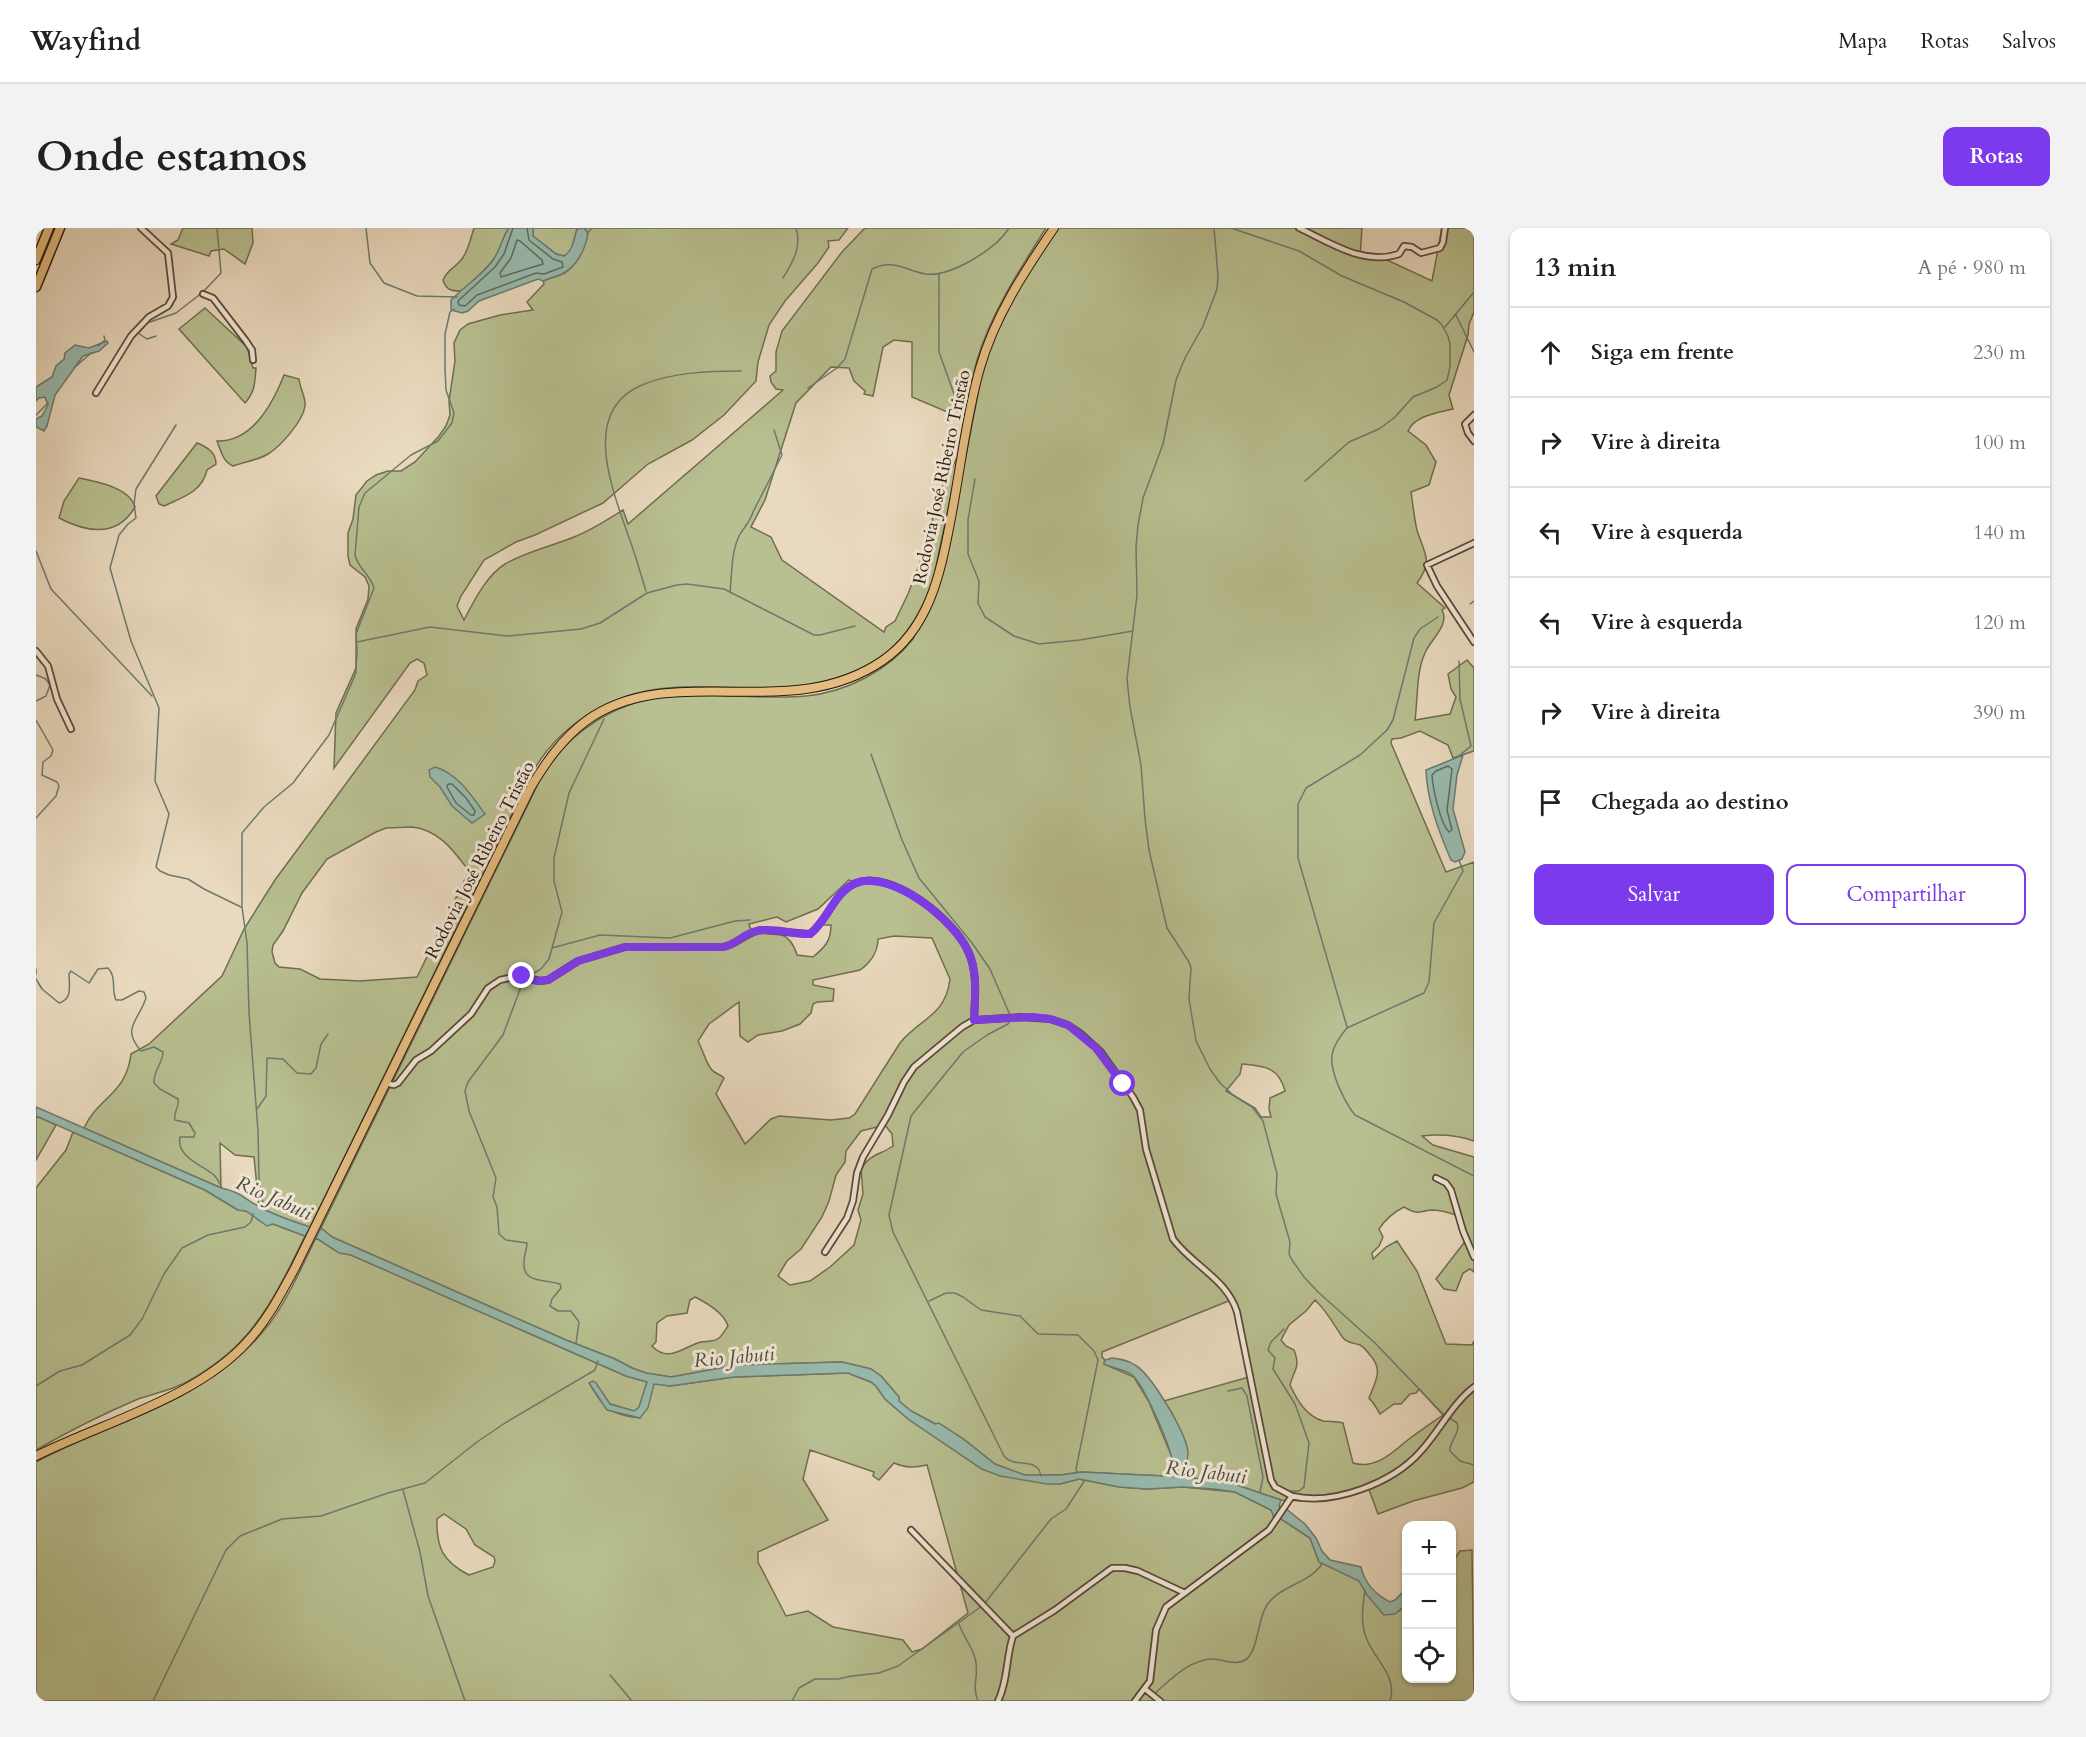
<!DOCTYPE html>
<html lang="pt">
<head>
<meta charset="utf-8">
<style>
	:root { --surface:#fff; --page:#f2f2f2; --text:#202124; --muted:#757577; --line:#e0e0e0; --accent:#7c3aed }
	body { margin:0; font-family:Cardo,serif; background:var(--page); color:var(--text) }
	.controls { position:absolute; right:18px; bottom:18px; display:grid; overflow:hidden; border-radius:12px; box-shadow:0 2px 4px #0004 }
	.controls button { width:54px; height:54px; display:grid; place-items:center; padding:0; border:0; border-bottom:2px solid var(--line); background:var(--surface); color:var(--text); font:30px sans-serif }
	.stop { position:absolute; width:18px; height:18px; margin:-14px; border:4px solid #7c3aed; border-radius:50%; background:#fff }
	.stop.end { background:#7c3aed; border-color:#fff; box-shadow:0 2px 6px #0008 }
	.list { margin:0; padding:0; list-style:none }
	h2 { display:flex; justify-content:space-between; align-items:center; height:78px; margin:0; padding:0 24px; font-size:26px }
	h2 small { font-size:20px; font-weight:400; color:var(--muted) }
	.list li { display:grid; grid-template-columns:39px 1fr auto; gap:18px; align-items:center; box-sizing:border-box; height:90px; padding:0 24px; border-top:2px solid var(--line) }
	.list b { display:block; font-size:22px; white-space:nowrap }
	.list em { font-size:20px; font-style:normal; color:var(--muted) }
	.actions { display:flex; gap:12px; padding:18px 24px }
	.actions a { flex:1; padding:14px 0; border:2px solid var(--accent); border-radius:12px; text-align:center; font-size:21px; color:var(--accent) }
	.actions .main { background:var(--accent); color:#fff }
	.icon { flex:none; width:33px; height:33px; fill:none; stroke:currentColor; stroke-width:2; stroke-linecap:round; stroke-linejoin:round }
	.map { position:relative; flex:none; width:1438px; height:1473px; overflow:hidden; border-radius:12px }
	header { display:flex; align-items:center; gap:36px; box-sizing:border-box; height:84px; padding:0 30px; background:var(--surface); border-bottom:2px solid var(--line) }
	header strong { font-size:28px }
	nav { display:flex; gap:33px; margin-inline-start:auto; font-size:21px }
	.intro { display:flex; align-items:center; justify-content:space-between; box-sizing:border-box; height:144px; padding:0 36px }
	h1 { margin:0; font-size:42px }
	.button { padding:15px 27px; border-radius:12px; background:var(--accent); color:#fff; font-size:21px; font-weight:700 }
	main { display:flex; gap:36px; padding:0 36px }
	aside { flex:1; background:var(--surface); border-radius:12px; box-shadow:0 2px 4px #0004 }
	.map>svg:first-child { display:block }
	.green { fill:#b8bf90; stroke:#706d50; stroke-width:1.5; fill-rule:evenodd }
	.water { fill:#98baad; stroke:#6c7a6e; stroke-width:1.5 }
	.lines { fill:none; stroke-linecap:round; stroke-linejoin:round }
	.shore { stroke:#606a5e; stroke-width:1.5 }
	.stream { stroke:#6c7a6e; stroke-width:1.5 }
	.minor-casing { stroke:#594a3b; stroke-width:8 }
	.primary-casing { stroke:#291b0f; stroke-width:10 }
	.motorway-casing { stroke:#291b0f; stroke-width:11 }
	.minor { stroke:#f1e6d5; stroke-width:4.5 }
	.primary { stroke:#e4bc7f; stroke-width:8 }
	.motorway { stroke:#e4bc7f; stroke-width:8 }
	.route { stroke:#7c3aed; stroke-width:8 }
	.labels { text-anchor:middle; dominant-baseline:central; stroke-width:6; stroke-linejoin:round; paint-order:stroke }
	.street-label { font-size:18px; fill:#291b0f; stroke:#f1e6d5 }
	.water-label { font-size:20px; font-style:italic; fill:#4a4b3e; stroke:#f1e6d5 }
</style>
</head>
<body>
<header>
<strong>Wayfind</strong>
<nav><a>Mapa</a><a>Rotas</a><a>Salvos</a></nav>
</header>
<div class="intro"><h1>Onde estamos</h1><a class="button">Rotas</a></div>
<main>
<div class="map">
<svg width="1438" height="1473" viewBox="0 0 1438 1473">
	<rect width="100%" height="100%" fill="#e9d9be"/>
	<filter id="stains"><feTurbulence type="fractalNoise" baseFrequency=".00333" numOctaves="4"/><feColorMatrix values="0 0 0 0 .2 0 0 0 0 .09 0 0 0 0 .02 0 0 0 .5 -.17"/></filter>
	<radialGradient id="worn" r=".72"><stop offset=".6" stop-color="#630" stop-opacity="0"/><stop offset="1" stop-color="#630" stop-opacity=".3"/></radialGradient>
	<path class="green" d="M147,0H216L217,15L209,36L188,21L175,23L173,28L135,16L142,12Z
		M438,0H473C467,8 466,17 461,26C453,39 437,54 425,63C415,63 410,62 407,52C412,42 413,44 420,37C431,29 434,12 438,0Z
		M497,0H544L541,1L536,19L533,25L528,28L520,26L497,8Z
		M548,0H812L803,12L792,13L793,19L782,35L749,73L733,97L722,134L720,153L688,187L656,212L612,236L567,275L499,307L480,314L448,332L425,368L421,378L428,392C438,373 450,348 469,336C489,324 516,318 538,309C556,302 571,292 587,282L592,296L747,162L740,161L735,154L734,148L740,143V124L746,103L806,24L829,0H1010C984,41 955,85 941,132C936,151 933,172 930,192L876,169V114L858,112L847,119L837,168L828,166L829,163L818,153L813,140L795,139L760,175L729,272L715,299L735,309L746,332L848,404L850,399L859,393L872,366L892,313L901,269L924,224L897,352C876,414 835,451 769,460C753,462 735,460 718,460C690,460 660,457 631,460C575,465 522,497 495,547L274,999L240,988L223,979L218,929L199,927L184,915L185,960L48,900C62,869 90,867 95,826L113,816L186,748L208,701L239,652L379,462L382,453L391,447L388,435L381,431L374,435L298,540L300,485L320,440L321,424L320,401L332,371L333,358L329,349L314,337L312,328V305L317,291L320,267L331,253L340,247L352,243H365L379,234L403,208L410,198L414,187L413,173L419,133L418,115L424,102L432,96L464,87L497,82L491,74L508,56L507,53L529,45L543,30L552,5ZM376,599C403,602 417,622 433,643L381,749L324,753L284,751L264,741L243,739L239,735L236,724L237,717L247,703L266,665L291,631L340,604L350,600Z
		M1020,0H1326L1324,30L1349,31L1396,53L1406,0H1438V84L1433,96L1432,107L1413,167L1417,181C1402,185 1379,187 1372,203L1390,217L1400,234L1393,257L1375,264C1377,276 1378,290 1381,302C1388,326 1398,332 1381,355L1409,380L1406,382C1414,397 1395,411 1389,425C1380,444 1382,471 1379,492L1414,486L1420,469L1415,461L1412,446L1431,432L1438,440V523L1417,530L1412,517L1384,503L1365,510L1356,511L1355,515L1410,644L1438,634V913C1421,907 1403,906 1386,908L1397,917L1438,929V1044L1434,1041L1427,1045L1420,1063L1408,1061L1400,1051L1431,1011L1424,989C1415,985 1406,982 1396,982C1382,983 1384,988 1368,979C1358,984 1349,992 1343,1001L1347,1009L1343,1018L1336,1025L1337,1031L1350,1019L1361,1013L1381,1043L1410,1116L1436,1117L1438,1113V1254L1426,1260L1377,1273L1342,1286L1332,1259L1299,1269L1269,1273L1245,1272L1195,1255L1149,1249L1045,1244L1025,1247H988L959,1236L926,1210L875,1183L863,1173V1169L845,1148L835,1141L806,1134L701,1137L635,1149L610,1145L596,1140L579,1131L530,1112L296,1009L285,1000L504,552C531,502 586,470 642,467C685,465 728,472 770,468C810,464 852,443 877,411C880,406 882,400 885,395C894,378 901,363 907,345L948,135L962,101L979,66ZM813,652L823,657L804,666L784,697H795C795,713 789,719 777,729L761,727C754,703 738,702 716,706L713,696L741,689L750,694L782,681ZM858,708L896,710L914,751C910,788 883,791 864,815L819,886L813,890L795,892L743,888L735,891L709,916L680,866L688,850C685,846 679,846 676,842C670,836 667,822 662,813L673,796L703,774L704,808L712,814L722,807L746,803L764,796L775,785L777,776L781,774L797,773L798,761L777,757V752L824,742C834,735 842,724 842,711ZM1206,836C1228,838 1243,839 1249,863L1234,870L1233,881L1235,889H1225L1219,880L1190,863L1204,846ZM849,897L856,906L857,918C844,927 834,926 825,941L827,966L822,982L825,992L818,1017L794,1039L774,1053L754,1057L742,1048L751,1033L765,1021L786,989L793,973L800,947L809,934L810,923L825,903ZM659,1069C671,1075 688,1085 692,1098C689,1102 687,1107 683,1110C678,1114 671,1113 665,1114C648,1118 633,1136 616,1118L620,1114L621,1095L631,1088L651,1085L654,1072ZM1195,1072L1199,1076L1213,1149L1128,1173L1136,1185L1150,1215L1149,1243L1138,1234L1113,1174L1098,1149L1068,1136L1069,1132L1066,1129V1124ZM1279,1072C1291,1083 1298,1097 1307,1110C1311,1115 1318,1115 1324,1117C1328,1119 1331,1123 1334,1127C1348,1142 1339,1154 1333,1170L1338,1176L1344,1186L1358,1176H1365L1374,1166L1380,1165L1383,1161L1407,1187C1394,1196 1380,1205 1368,1215C1353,1228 1337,1241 1317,1235L1307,1195C1301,1193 1293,1194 1287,1193C1270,1188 1261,1172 1254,1157C1258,1141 1265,1140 1258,1122L1250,1118L1245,1112L1253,1097L1270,1083Z
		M169,80L211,119L217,140H220C219,154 219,164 209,175L143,101Z
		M248,147L263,151C264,161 270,169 269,178C267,193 245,218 232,226C222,232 208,234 197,238C187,234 185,223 181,213C216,214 237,175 248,147Z
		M161,215C171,219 180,224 180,236L171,242C166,264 147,269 128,278L123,276L120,268Z
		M43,250C61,254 93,259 99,279C81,310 50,304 23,290L28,273Z
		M0,888L20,897L0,932Z
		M37,904L169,962L202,982L210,983L237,996L269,1008C247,1053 225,1101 184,1132C171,1142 153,1154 137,1160C126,1164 114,1167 102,1171C67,1186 33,1203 0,1222V960L30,922Z
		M280,1010L303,1024L315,1027L590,1148L611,1154L603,1180L598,1183L574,1176L553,1155C569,1181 572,1186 604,1190L618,1155L634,1158L698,1149L812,1145L835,1154L840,1158L849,1171L872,1191L946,1241L1024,1256L1043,1251L1083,1259L1111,1261L1147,1259L1199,1264L1235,1282L1245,1285V1291L1274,1310L1283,1334L1318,1349L1324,1353L1331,1367L1363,1383L1370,1377V1450H1416V1335L1424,1323L1436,1322L1438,1473H0V1234C83,1189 173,1175 234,1095C253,1069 266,1038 280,1010ZM774,1222L838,1244L837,1248L843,1252L858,1235C870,1240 878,1240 891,1237L932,1385L886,1421L876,1424L867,1412L797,1399L772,1383L750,1388L722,1334V1324L792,1292L767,1251ZM408,1286L430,1301L439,1317L458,1329L459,1333L457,1339L433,1347C407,1334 400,1319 401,1291Z"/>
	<path class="water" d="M473,0H497V8L520,26L528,28C537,23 538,11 541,1L548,0L552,5C550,20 541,39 526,46C520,49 513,50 507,53L502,51L443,73L432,83L426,85L415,82V72C428,59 443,49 455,35C464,24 465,11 473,0Z
		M71,113L72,115L63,123L47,128L19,167L11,198L8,203L0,199V191L6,188L12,177L9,169L3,170L0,173V159L16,149L20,138L28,131L29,125L39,117L53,120Z
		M1427,527L1421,547L1417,581L1429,624L1426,631L1419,634L1415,632C1403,604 1391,573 1390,542Z
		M399,539C421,545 436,568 449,586L436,595L416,578L404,559L394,549L393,542Z
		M0,879L185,960C205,964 208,971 224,979C240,988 256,993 274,999L269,1008L237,996L231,998L210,983L202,982L169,962L0,888Z
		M285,1000L296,1009L530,1112L579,1131L596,1140L610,1145L635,1149L701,1137L806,1134L835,1141L845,1148L863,1169V1173L875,1183L899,1196L903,1195L926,1210L959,1236L989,1247H1025L1045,1244L1149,1249L1195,1255L1245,1272L1243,1278L1245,1284L1249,1280L1269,1296L1280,1310L1286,1323L1294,1332L1325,1339C1329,1356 1339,1366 1354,1374L1359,1372L1370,1361V1377L1359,1386L1348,1387L1331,1367L1323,1353L1283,1334L1274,1310L1245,1291V1286L1239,1293L1235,1282L1199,1264L1178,1261L1147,1259L1111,1261L1083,1259L1043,1251L1024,1256H1011L964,1248L946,1241L872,1191L849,1171L840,1158L835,1154L812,1145L698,1149L634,1158L618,1156L612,1180L604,1190L571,1182L553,1155L557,1153L560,1155L574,1176L598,1183L603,1179L611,1154L590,1148L315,1027L303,1025L280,1010Z
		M1076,1130C1084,1131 1092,1132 1099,1137C1116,1147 1150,1205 1152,1224C1152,1230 1150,1237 1149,1243L1137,1241C1139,1226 1107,1154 1095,1146C1087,1141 1076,1140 1068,1136L1069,1132Z"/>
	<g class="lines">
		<path class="shore" d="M477,0L468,26L459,39L422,73L423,77L429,78L441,67L500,45L508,46L527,39L526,34L517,31L493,12L491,0
			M481,12L484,13L506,32L507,36L465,49L464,45L475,30Z
			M1412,538L1416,541L1411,582L1416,602L1413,604C1404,595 1397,561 1396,547L1400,543Z
			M412,556H416L430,570L439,583L438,587H435L420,575L411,559Z"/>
		<path class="stream" d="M330,0L334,35L348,55L381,68L421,69
			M1178,0L1182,48L1181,61L1167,98L1149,130L1140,152L1127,216L1107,270L1102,297L1100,318L1101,367L1091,451L1094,479L1105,537L1109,591L1113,622L1131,700L1153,734L1155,740L1153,771L1160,813L1174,841L1184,855L1197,867L1216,879L1227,893L1241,946L1240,966L1254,1014L1253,1026L1256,1032L1268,1049L1282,1064L1339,1115L1407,1186L1421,1195C1425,1205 1413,1213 1414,1223L1424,1233L1438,1237
			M1195,0L1263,23L1306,48L1368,74L1401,92L1406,97L1412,108L1414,116V139L1411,152L1401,159L1377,169L1358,190L1343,201L1313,214L1269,253
			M551,5L557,0
			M903,45V124L923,180
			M747,50C757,34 766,18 760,0
			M1420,87L1438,124
			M1409,99L1438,64
			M120,108L111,111L102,105L111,95L140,85L167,64L185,45L181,0
			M62,118L69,112L68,108
			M38,140L55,125
			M772,160L801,140L809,131L836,41C858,30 870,43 890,46C915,49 960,21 973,0
			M0,187L12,175
			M140,197L100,261L98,276L100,290L92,296L83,307L74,340L95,413L123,480L119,553L133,586L120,639L124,643L133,647L152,651L168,661L205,679
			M939,251L932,292V326L943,353L942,375L949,389L978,408L1003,416L1044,412L1097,403
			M0,323L15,361L116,468
			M610,363C604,344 599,325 592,307C576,260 544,183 606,157C637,144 673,143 705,143
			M694,365C696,346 695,325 703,308C708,299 714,294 717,284L746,227L738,202
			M1434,376L1438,373
			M321,414L394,399L471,408L545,401L564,395L611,365L641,357L651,356L688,361L778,407H784L819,398
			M1423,433L1424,471L1435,518L1424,527
			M0,447L10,451L14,457L10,468L0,473
			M0,492L17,522L15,528L7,534L6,547L21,554L23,558L20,568L0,590
			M835,526L866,612L883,650L936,715L954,741L974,787
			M1423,632L1427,643L1398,695L1393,754L1388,765L1311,800C1293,821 1292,832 1302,857C1307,868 1311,878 1319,887L1438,948
			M516,720L564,707L634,710L699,693L714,692
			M0,741V746
			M493,748L505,741L513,731L526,684L518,653V630L533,565L568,491
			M0,751L6,761L23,775C37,771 33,757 33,746L35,743L53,755L62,741L72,740C81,749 75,762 80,772H86L103,763L108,764L110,770C102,794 85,800 105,823L118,819L127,824C127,835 117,843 118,855L124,861L142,871C144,878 137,884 139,892L153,895L159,905L158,909H144C140,929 166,937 178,947C182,951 184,956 186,960
			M490,751L486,756L467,807L432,854L429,863L433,883L460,950L457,969L461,979L463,1006L470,1012L491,1015C491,1021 488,1027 488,1034C486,1056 510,1051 524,1056L525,1060L516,1071L514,1078L522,1083H535L543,1094L540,1115
			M974,792L972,796L951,807L927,824L875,888L853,987L857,1004L968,1228C978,1241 1002,1228 1005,1248
			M1311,799L1262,630V576L1270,560L1324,527L1351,502L1357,492L1378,410L1384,401L1402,389
			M221,881L230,868L231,830L247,831L261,845L275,846L280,840L285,816L292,806
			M228,981L223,950L222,903L213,785L211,715L206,679V605L228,579L257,555L293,507L320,445V406L338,360C335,347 322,341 319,327L323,279L329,265L375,227L402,213L416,195L418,185L410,162L409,141V106L414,84L418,81
			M893,1073L910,1065H919L927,1069L945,1082L984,1088L1002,1106L1042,1107L1058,1123L1062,1132L1040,1241L1041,1245
			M1248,1101L1235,1114L1232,1122L1239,1130L1237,1141L1259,1176L1273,1215L1268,1259L1263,1263H1252
			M0,1158L24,1143L46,1137L94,1107L106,1091L128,1046L146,1020L172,1007L209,999L215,994L217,986
			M1192,1163L1206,1160L1211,1168L1227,1249L1224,1264
			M367,1262L384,1324L392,1368L429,1473
			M1329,1362C1327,1377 1324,1394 1330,1409C1338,1432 1362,1447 1354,1473
			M949,1375L1015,1291L1030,1281L1049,1252
			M923,1396C927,1408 936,1418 939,1430C944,1445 935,1457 942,1473
			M574,1447L596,1473
			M1118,1466C1134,1452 1154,1431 1177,1431C1187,1431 1199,1438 1209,1432C1223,1423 1221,1391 1231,1377C1245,1357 1272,1356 1286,1336
			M117,1473L190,1322L204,1308L246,1291L285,1288L352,1265L389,1255L441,1214L469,1195L559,1142L562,1133
			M756,1473L763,1460L779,1451H802L816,1448L843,1445L862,1438L946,1378"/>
		<g class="minor-casing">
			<path id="minor" d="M1263,0C1295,15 1328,38 1363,26L1368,18L1376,19L1385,25L1404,20L1407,14L1409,0
				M167,66L177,70L210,113L216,122L217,132
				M60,165L95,108L113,89L132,78L137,69L132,25L105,0
				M1438,187L1429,196L1432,205L1438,213
				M1438,315L1391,337L1401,358L1438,414
				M0,423L12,438L21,471L35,501
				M349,855L358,857L362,855L380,832L395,823L435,786L452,760L464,752L482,748L504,753L512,752L542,733L589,719H687C701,717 710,704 725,702L774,706C792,692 798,664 820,655C856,641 918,692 932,723C942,744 939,769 938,792
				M1400,950L1410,955L1415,962L1427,1003L1438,1029
				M789,1024L811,990L817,973L821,945L827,929L852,887L868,854L878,839L926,799L938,792L985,789L1014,791L1032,797L1044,805L1065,824L1097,869L1104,882L1110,921L1137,1011C1157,1038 1191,1051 1201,1084L1235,1252L1239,1259L1256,1268
				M875,1302L977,1408L1019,1382L1076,1340H1089L1102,1343L1149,1365
				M1109,1461L1124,1473
				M962,1473C972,1453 970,1429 977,1408
				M1099,1473L1114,1453L1120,1402L1130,1379L1233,1302L1256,1268C1297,1278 1357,1255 1385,1223C1404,1202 1416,1176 1438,1159"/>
		</g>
		<g class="primary-casing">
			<path id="primary" d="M0,1228C68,1194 161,1170 212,1113C232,1091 245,1066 259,1040L495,559C510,534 526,511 550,493C635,431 752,497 846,433C893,401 904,347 914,295C924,245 930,188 944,140C959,88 988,44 1018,0"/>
		</g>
		<g class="motorway-casing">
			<path id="motorway" d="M0,32L13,0
				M0,59L24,0"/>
		</g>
		<use href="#minor" class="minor"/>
		<use href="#primary" class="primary"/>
		<use href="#motorway" class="motorway"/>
	</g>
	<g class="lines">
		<path class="route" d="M486,748L501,753L512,752L542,733L589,719H687C700,717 708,705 721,703C738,699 757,707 774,706C792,692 798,664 820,655C856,642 918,692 932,723C942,744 939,769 938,792L997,789L1014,791L1032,797L1060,820L1087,856"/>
	</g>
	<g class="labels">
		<g class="street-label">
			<text transform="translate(906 249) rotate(-78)">Rodovia José Ribeiro Tristão</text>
			<text transform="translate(444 632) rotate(-63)">Rodovia José Ribeiro Tristão</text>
		</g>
		<g class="water-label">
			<text transform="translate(238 970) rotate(24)">Rio Jabuti</text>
			<text transform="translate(698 1129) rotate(-5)">Rio Jabuti</text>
			<text transform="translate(1170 1244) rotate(7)">Rio Jabuti</text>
		</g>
	</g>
	<rect width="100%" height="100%" filter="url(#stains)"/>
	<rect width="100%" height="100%" fill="url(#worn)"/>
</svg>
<div class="controls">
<button>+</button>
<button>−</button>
<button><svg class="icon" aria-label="locate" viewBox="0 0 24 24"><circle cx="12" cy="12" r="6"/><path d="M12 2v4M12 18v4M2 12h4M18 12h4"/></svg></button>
</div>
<div class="stop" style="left:1087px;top:856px"></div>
<div class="stop end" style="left:486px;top:748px"></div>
</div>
<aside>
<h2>13 min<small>A pé · 980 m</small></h2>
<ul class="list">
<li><svg class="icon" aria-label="ahead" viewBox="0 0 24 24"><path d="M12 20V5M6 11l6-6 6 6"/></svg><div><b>Siga em frente</b></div><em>230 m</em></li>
<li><svg class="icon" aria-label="right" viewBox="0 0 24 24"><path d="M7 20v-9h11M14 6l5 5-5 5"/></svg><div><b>Vire à direita</b></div><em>100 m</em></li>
<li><svg class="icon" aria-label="left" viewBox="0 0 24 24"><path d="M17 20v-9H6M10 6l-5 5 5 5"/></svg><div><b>Vire à esquerda</b></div><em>140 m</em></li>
<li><svg class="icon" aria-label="left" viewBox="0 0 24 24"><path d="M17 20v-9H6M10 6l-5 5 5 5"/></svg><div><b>Vire à esquerda</b></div><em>120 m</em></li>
<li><svg class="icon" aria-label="right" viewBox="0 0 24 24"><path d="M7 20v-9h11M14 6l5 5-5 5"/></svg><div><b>Vire à direita</b></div><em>390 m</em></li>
<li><svg class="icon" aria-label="arrive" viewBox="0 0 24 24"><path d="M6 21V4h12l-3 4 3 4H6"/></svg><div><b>Chegada ao destino</b></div></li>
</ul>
<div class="actions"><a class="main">Salvar</a><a>Compartilhar</a></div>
</aside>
</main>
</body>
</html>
